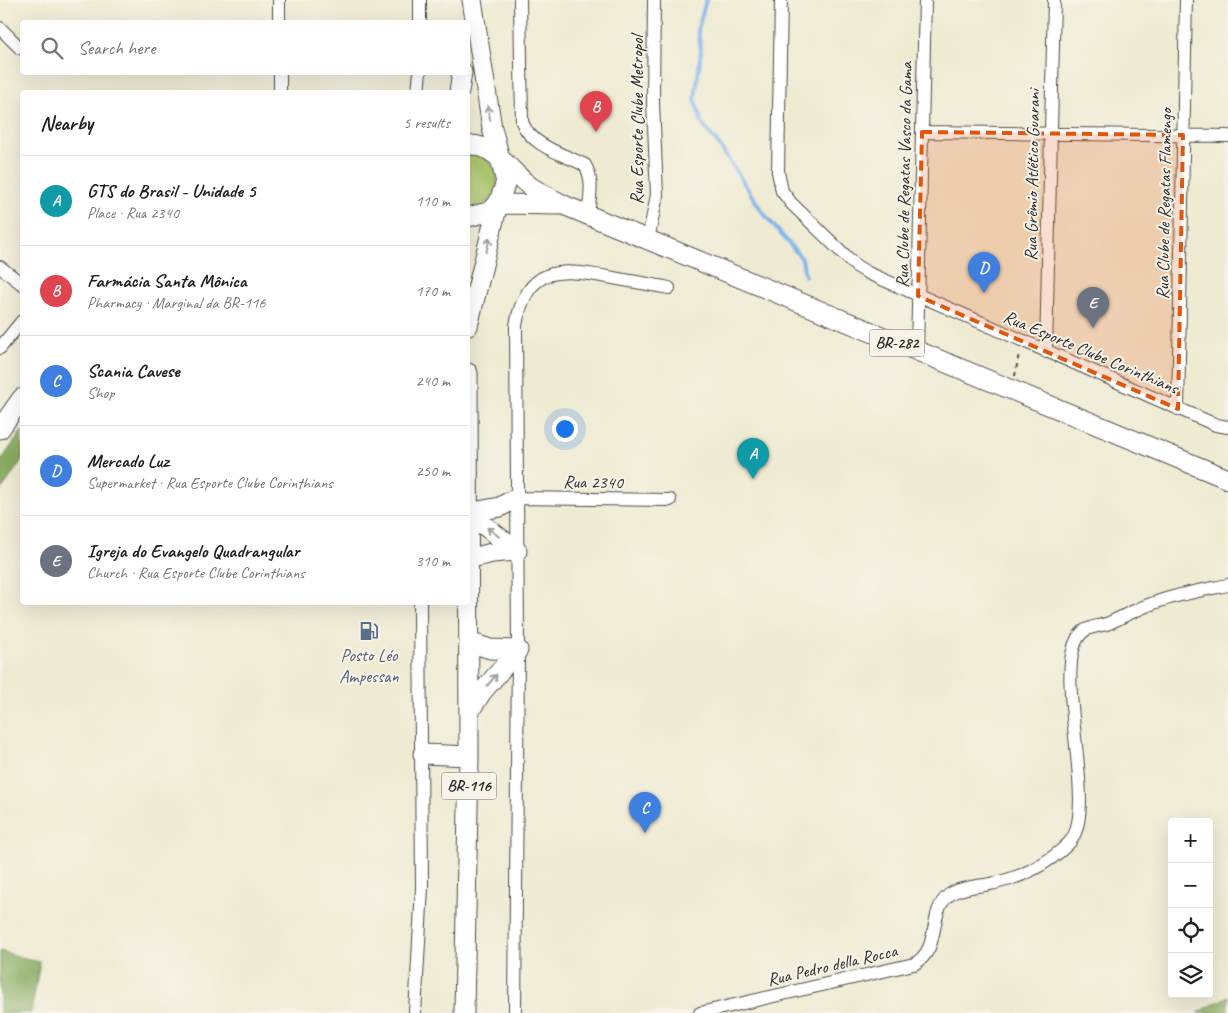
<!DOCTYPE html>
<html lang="en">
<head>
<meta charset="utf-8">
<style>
	:root { --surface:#fff; --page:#f6f6f6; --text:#202124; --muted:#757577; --line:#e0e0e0; --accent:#1a73e8 }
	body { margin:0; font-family:Caveat,sans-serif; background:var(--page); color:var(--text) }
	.controls { position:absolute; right:15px; bottom:15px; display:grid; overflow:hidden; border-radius:5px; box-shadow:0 5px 20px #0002 }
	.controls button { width:45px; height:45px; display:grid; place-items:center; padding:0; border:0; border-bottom:1px solid var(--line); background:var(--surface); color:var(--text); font:25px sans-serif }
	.you { position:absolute; left:564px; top:428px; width:18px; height:18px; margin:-12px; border:4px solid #fff; border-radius:50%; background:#1a73e8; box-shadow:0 0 0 8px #1a73e833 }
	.badge { display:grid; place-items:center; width:32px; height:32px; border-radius:50%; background:var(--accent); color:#fff; font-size:16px; font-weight:700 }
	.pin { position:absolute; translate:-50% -41px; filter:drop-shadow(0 1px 2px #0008) }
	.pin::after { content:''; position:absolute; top:26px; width:18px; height:15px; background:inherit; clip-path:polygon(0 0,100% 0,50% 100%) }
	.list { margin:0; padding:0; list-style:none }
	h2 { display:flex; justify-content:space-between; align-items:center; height:65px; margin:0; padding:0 20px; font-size:21px }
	h2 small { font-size:16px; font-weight:400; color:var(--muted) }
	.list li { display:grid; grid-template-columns:32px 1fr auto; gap:15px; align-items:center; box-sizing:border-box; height:90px; padding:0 20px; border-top:1px solid var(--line) }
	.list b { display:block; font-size:19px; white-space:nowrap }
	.list p { margin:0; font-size:16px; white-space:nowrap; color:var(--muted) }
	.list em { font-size:16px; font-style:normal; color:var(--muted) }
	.icon { flex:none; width:28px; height:28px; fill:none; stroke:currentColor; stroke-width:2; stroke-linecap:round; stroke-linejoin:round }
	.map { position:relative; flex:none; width:1228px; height:1013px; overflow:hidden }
	.search { position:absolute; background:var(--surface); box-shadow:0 5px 20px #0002; left:20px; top:20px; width:450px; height:55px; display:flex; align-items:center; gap:12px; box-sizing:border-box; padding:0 18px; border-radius:5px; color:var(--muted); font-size:19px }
	.panel { position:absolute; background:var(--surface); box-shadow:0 5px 20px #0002; left:20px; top:90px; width:450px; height:515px; border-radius:5px }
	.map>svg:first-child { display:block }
	.green { fill:#aac56c; stroke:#6a784c }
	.forest { fill:#87aa60; stroke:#596a46 }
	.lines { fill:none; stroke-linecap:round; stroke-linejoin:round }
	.stream { stroke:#7cb3eb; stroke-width:4 }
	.minor-casing { stroke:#484844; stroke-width:14 }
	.highway-casing { stroke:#484844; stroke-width:21 }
	.path { stroke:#484844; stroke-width:2; stroke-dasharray:4 4; stroke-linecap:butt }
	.minor { stroke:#fff; stroke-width:12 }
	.highway { stroke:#fff; stroke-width:19 }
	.oneway { stroke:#a0a0a0 }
	.marked { fill:#df570e; fill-opacity:0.2; stroke:#df570e; stroke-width:4; stroke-dasharray:10 6; stroke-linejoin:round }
	.labels { text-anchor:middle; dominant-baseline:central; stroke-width:4; stroke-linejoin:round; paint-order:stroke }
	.shield { fill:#f7f3e8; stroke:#686764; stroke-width:1 }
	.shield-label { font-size:16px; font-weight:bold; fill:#2b2b2b }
	.street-label { font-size:18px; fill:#2b2b2b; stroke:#f7f3e8 }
	.service-label { font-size:18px; fill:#4e5e75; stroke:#f7f3e8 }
</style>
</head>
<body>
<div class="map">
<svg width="1228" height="1013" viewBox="0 0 1228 1013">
	<rect width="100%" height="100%" fill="#f7f3e8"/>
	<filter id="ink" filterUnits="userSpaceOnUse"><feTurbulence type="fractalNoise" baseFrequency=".02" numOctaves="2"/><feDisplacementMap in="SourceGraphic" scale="10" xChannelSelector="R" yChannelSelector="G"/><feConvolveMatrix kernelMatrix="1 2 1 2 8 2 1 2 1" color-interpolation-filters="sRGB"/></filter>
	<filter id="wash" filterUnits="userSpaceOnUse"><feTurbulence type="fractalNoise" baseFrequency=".0096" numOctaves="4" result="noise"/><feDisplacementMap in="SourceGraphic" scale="20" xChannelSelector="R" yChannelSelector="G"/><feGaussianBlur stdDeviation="1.12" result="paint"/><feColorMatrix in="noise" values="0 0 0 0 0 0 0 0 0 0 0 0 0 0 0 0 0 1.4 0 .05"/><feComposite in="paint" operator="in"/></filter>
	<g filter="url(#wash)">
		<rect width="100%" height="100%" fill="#efead2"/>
		<path class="green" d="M468,153C483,154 498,165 497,182C497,188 492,196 489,201L468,210Z"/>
		<path class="forest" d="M22,431V460L0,492V462Z
			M0,951L40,962L31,1013H0Z
			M1228,996V1013H1198Z"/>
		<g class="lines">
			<path class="stream" d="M706,0L698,29L701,51L695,99L702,124L719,145L764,214L802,259L805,276"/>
		</g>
	</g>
	<g filter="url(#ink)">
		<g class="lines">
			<g class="minor-casing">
				<path id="minor" d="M279,0V22
					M420,0V22
					M520,0L522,122C531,146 563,154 585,165C594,180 590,197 588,215
					M781,0L778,172L782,191L791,203L856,266L868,273L1216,425L1228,427
					M0,28L20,48
					M280,72V92
					M418,92L420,72
					M922,132L1228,136
					M648,240L657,195L653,102L654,0
					M0,267L22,284
					M0,348L22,321
					M917,351L925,0
					M1046,352L1054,0
					M1178,409L1186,0
					M516,498L670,500
					M415,1013L422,888L420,602
					M515,1013L518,650L516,325C527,266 558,268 608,277C629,281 649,284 669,288
					M700,1013L914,964C944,948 925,906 954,892C966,886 983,886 995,883C1021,878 1049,863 1068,844C1103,811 1046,659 1084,631C1091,626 1102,626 1109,623C1124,616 1139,608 1154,603C1178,594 1203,590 1228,585"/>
			</g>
			<g class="highway-casing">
				<path id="highway" d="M459,92L462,72
					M468,145C494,143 511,173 531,187C542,194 554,200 566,206L1228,479
					M498,204L559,205
					M468,217L488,212L498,204
					M468,326L498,204L506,182L492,128L472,0
					M0,429L22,398
					M468,513L517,551
					M468,513L500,507L516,498
					M468,559L492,553L517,551
					M469,642L490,649L518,650
					M469,712L482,692L518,650
					M423,754L469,756
					M464,1013L469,756L468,373"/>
			</g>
			<path class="path" d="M1015,376L1019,353"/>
			<use href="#minor" class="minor"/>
			<use href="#highway" class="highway"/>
		</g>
		<defs><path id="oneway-shaft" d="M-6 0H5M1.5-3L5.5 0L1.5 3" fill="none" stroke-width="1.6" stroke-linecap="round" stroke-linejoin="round" transform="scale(1.25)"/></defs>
		<g class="oneway">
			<use href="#oneway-shaft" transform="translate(489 113) rotate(-99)"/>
			<use href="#oneway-shaft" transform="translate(488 245) rotate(-76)"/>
			<use href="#oneway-shaft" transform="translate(493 532) rotate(-142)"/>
			<use href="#oneway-shaft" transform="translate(492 680) rotate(-50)"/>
		</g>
	</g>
	<path class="marked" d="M922,132L1183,135L1178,409L918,296Z"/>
	<defs>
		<g id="fuel-bare" transform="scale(1.5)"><path d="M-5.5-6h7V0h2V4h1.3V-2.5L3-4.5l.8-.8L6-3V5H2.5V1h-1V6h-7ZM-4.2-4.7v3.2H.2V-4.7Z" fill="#5c6f8a" stroke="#f7f3e8" stroke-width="2.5" paint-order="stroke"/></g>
	</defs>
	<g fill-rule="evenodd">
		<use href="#fuel-bare" x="369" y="631"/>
	</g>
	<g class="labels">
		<g class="shield">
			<rect x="869.5" y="329.5" width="55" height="27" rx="4"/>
			<rect x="441.5" y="772.5" width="55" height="27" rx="4"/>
		</g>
		<g class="shield-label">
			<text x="897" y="343">BR-282</text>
			<text x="469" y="786">BR-116</text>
		</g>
		<g class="street-label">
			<text transform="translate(637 120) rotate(-90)">Rua Esporte Clube Metropol</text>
			<text transform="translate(904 175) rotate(-89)">Rua Clube de Regatas Vasco da Gama</text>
			<text transform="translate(1032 175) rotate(-89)">Rua Grêmio Atlético Guarani</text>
			<text transform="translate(1164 204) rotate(-89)">Rua Clube de Regatas Flamengo</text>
			<text transform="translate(1091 352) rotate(23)">Rua Esporte Clube Corinthians</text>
			<text transform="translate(593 482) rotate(1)">Rua 2340</text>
			<text transform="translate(832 965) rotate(-13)">Rua Pedro della Rocca</text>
		</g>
		<g class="service-label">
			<text x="369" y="655">Posto Léo<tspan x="369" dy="21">Ampessan</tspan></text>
		</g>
	</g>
</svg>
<div class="controls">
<button>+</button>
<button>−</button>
<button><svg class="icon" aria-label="locate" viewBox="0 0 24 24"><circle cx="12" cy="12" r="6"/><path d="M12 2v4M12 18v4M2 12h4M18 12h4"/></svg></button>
<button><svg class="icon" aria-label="layers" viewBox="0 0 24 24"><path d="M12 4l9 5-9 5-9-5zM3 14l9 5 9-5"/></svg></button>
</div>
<div class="you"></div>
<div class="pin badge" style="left:753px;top:479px;background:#0f9aa8">A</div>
<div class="pin badge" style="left:596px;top:132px;background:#e0444e">B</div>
<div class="pin badge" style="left:645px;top:833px;background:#3f7fe0">C</div>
<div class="pin badge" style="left:984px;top:293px;background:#3f7fe0">D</div>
<div class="pin badge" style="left:1093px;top:328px;background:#6b7280">E</div>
<div class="search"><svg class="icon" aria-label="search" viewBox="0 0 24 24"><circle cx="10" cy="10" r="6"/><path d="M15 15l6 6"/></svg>Search here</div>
<section class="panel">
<h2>Nearby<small>5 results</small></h2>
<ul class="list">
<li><span class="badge" style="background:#0f9aa8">A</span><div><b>GTS do Brasil - Unidade 5</b><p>Place · Rua 2340</p></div><em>110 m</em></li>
<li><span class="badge" style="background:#e0444e">B</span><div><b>Farmácia Santa Mônica</b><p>Pharmacy · Marginal da BR-116</p></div><em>170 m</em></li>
<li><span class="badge" style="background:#3f7fe0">C</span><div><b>Scania Cavese</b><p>Shop</p></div><em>240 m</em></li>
<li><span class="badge" style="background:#3f7fe0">D</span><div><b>Mercado Luz</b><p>Supermarket · Rua Esporte Clube Corinthians</p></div><em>250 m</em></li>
<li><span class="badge" style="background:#6b7280">E</span><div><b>Igreja do Evangelo Quadrangular</b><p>Church · Rua Esporte Clube Corinthians</p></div><em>310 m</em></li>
</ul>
</section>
</div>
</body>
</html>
